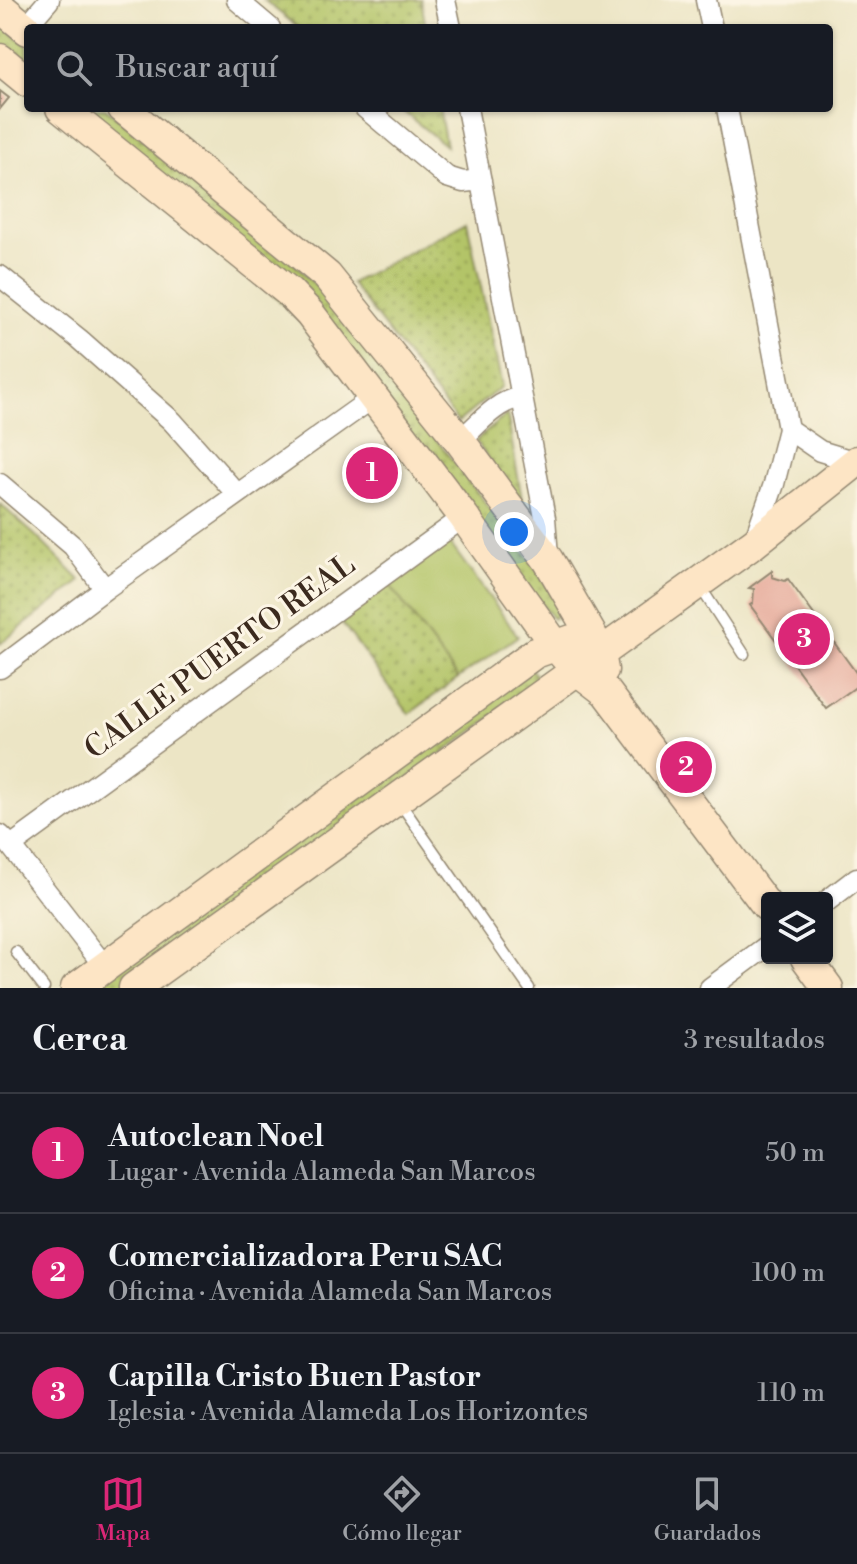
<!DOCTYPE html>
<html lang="es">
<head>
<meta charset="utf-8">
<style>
	:root { --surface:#171b24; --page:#242831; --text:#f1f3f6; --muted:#9ea1a6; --line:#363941; --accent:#db2777 }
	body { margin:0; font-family:"Libre Bodoni",serif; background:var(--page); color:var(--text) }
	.controls { position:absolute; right:24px; bottom:24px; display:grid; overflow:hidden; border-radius:8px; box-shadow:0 2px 6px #0004 }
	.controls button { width:72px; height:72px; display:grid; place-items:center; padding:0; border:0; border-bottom:2px solid var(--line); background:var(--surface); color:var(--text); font:40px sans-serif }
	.you { position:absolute; left:514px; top:532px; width:28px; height:28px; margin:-20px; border:6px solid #fff; border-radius:50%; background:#1a73e8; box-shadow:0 0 0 12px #1a73e833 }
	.badge { display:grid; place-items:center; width:52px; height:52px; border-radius:50%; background:var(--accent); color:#fff; font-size:26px; font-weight:700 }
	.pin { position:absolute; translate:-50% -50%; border:4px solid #fff; box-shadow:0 2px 8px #0006 }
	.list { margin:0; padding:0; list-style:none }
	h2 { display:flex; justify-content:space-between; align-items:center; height:104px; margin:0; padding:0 32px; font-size:34px }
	h2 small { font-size:26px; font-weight:400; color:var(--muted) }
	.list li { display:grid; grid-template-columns:52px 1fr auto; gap:24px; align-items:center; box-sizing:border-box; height:120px; padding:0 32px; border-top:2px solid var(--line) }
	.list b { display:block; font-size:30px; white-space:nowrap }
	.list p { margin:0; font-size:26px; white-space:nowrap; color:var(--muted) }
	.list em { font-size:26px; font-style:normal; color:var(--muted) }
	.icon { flex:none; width:44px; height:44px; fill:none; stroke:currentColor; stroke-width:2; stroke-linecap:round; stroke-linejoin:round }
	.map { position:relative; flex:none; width:857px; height:988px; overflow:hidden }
	.search { position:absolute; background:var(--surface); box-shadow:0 2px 6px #0004; left:24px; right:24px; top:24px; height:88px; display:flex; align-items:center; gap:20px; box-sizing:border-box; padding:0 28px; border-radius:8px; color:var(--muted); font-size:30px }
	.sheet { height:464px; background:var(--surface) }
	nav { display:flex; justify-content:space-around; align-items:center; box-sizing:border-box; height:112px; border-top:2px solid var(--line); background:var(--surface); font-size:22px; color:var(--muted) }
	nav a { display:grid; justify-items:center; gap:4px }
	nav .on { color:var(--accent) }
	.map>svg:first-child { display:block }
	.green { fill:url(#green-dots); stroke:#777742; stroke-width:2 }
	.pitch { fill:#b3c467; stroke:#777742; stroke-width:2 }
	.building { fill:#e8b1a1 }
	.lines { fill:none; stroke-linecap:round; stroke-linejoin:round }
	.lane-casing { stroke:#948872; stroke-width:13 }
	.street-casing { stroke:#948872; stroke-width:23 }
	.secondary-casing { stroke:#948872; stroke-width:33 }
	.lane { stroke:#fff; stroke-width:10 }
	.street { stroke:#fff; stroke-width:20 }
	.secondary { stroke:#fde5c5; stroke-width:30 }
	.labels { text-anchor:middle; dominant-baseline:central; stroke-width:6; stroke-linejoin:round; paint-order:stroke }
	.street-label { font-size:30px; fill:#3b2a1e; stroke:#fcf5e5 }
</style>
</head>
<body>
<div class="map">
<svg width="857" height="988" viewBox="0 0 857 988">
	<defs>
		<pattern id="green-dots" width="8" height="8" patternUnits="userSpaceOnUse" patternTransform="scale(2)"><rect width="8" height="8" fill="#b3c467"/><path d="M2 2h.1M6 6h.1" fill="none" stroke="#939f54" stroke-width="1.8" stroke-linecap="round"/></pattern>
	</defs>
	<rect width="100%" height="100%" fill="#fcf5e5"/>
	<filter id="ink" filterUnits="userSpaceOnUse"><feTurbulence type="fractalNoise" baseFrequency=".0125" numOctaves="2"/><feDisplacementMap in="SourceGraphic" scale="16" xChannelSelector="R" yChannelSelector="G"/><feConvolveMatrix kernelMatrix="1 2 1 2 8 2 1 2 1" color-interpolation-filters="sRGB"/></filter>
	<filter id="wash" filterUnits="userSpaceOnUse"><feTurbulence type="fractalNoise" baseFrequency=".006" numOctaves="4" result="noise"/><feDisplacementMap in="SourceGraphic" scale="32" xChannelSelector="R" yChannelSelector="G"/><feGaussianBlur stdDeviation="1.8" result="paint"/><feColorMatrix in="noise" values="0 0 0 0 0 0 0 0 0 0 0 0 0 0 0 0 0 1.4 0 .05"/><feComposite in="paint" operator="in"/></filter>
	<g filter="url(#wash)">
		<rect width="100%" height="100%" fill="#ece5c5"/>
		<path class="green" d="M264,0H421L426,28H299Z
			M0,24L28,46V67L0,45Z
			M79,108H105L280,249L318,288L530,560L559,605L557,614L553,619L373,391Z
			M399,108H439L446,146Z
			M467,221L502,386L458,422L351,283Z
			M507,414L524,511L476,441Z
			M0,504L36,536L81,581L0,644Z
			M390,585L458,678L409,714L340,620Z
			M529,666L540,682L122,988H90Z"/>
		<path class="pitch" d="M449,542L518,636L458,678L390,585Z"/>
		<g id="blocks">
			<path class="building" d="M0,91L9,98L0,109Z
				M378,454L392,473L366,491L352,472Z
				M772,571V577L785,581L788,579L857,674V686L826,708L750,605L753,603L754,589L749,588Z"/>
		</g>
	</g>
	<g filter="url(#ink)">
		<use href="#blocks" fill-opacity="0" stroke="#948872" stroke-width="2"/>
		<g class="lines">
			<g class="lane-casing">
				<path id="lane" d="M699,585L744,654
					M398,800L529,988
					M16,952L44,988"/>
			</g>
			<g class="street-casing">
				<path id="street" d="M237,0L270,28
					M445,0L451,28
					M706,0L712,28
					M25,28L49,0
					M365,108L447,177L463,182L481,180
					M467,108L545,518L548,556
					M727,108L788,429L774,484L754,541
					M0,276L79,339L172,421L237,494
					M788,429L820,451L856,462
					M460,441C479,423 496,401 522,397
					M0,484L73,546L105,589
					M0,668L105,589L374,397
					M0,835L11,846L105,967
					M11,846L464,517
					M827,901L857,878
					M710,988L767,946"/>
			</g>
			<g class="secondary-casing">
				<path id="secondary" d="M0,7L28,30
					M0,59L28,82
					M61,108L289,292L310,314L464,517L555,645L576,669L606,692L767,906
					M123,108L327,276L460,441L548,560L591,634L600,653L603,670
					M806,958L828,988
					M76,988L535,653L572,640
					M134,988L754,543L857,461"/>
			</g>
			<use href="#lane" class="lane"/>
			<use href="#street" class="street"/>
			<use href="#secondary" class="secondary"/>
		</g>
	</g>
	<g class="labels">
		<g class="street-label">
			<text transform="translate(220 657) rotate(-36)">CALLE PUERTO REAL</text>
		</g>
	</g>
</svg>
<div class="controls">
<button><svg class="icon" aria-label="layers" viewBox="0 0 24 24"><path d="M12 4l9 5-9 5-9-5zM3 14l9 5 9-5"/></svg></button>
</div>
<div class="you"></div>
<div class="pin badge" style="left:372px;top:473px">1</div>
<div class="pin badge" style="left:686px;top:767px">2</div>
<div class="pin badge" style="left:804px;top:639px">3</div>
<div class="search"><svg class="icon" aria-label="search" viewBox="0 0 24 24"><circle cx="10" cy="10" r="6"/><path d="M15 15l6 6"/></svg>Buscar aquí</div>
</div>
<section class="sheet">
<h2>Cerca<small>3 resultados</small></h2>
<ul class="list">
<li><span class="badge">1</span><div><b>Autoclean Noel</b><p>Lugar · Avenida Alameda San Marcos</p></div><em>50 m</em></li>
<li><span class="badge">2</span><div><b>Comercializadora Peru SAC</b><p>Oficina · Avenida Alameda San Marcos</p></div><em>100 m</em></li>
<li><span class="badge">3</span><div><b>Capilla Cristo Buen Pastor</b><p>Iglesia · Avenida Alameda Los Horizontes</p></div><em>110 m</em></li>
</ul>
</section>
<nav>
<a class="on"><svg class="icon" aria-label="map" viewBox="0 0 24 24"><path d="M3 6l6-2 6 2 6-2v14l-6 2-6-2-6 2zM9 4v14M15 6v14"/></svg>Mapa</a>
<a><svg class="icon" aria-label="directions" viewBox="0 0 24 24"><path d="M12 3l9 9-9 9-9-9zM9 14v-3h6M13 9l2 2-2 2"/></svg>Cómo llegar</a>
<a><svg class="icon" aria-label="saved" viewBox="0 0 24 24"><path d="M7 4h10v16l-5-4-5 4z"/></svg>Guardados</a>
</nav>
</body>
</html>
